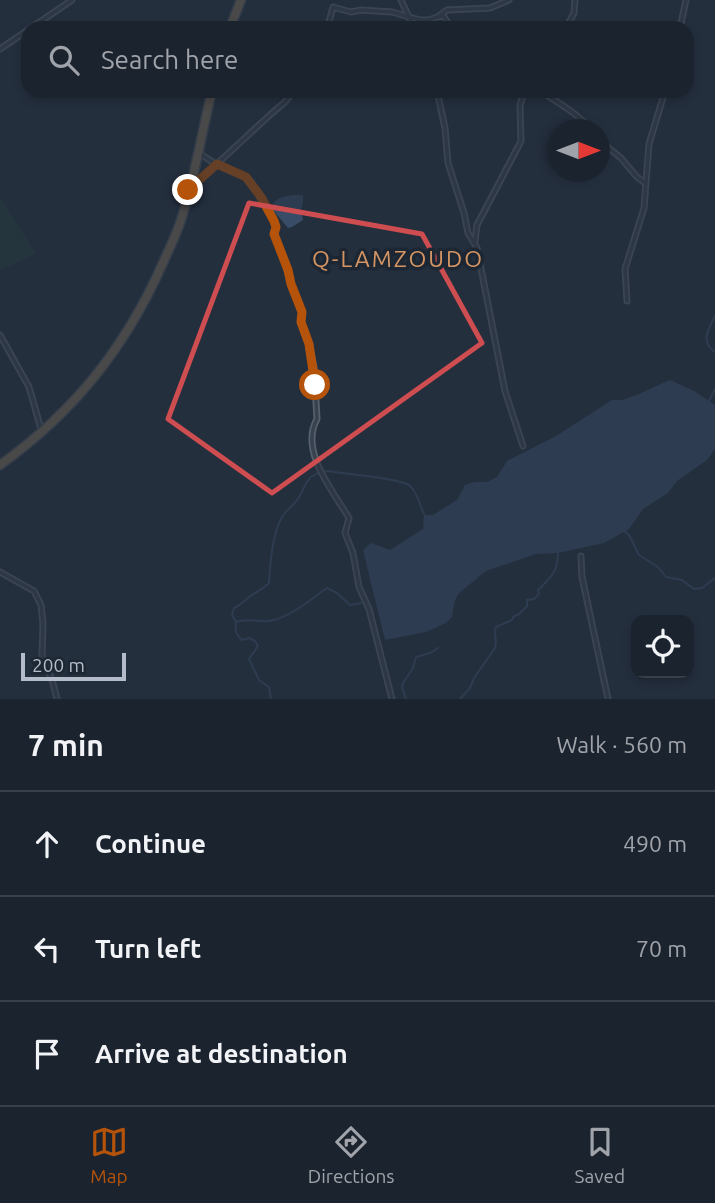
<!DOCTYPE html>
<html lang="en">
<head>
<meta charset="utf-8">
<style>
	:root { --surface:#1b232e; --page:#282f3a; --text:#f1f3f6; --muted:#a0a4aa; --line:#39404a; --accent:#b45309 }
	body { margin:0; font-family:Ubuntu,sans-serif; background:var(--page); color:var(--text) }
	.controls { position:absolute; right:21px; bottom:21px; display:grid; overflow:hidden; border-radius:14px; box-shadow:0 4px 10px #0003 }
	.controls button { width:63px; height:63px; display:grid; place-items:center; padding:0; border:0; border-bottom:2px solid var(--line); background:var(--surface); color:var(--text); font:35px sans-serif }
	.compass { position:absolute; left:547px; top:119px; width:63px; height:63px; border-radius:50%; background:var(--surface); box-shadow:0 4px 10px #0003; rotate:90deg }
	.scale { position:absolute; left:21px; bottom:18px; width:105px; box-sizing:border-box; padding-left:7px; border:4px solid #b4bcc9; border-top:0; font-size:19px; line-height:24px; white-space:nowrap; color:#b4bcc9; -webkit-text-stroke:5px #1d2633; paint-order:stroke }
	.stop { position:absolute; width:21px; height:21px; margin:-16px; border:5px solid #b45309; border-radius:50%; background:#fff }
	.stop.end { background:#b45309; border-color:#fff; box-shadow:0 2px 7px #0008 }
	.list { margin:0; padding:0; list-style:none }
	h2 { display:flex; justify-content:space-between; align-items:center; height:91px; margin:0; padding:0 28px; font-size:30px }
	h2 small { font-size:23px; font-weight:400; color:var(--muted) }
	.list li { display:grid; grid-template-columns:46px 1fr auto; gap:21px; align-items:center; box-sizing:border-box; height:105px; padding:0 28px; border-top:2px solid var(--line) }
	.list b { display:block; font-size:26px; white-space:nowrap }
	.list em { font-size:23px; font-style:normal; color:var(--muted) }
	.icon { flex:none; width:38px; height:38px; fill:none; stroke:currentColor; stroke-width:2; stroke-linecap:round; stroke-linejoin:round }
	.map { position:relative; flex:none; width:715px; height:699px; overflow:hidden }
	.search { position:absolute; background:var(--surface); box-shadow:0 4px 10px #0003; left:21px; right:21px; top:21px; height:77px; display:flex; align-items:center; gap:18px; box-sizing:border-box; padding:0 24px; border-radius:21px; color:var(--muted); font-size:26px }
	.sheet { height:406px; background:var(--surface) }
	nav { display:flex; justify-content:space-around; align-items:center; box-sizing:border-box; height:98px; border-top:2px solid var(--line); background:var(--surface); font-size:19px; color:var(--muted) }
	nav a { display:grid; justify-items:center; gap:4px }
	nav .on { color:var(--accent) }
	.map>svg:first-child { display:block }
	.green { fill:#263c3f }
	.water { fill:#394c67 }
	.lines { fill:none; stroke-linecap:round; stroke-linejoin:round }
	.stream { stroke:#394c67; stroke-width:2 }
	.street-casing { stroke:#565f6c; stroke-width:7 }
	.highway-casing { stroke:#434c59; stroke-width:11 }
	.street { stroke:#38414e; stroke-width:3.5 }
	.highway { stroke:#746855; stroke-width:8 }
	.route { stroke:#b45309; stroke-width:9 }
	.marked { fill:none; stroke:#ce4d50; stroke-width:5; stroke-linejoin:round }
	.labels { text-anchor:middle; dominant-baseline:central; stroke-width:7; stroke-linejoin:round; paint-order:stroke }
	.quarter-label { font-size:23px; letter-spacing:2px; fill:#d59563; stroke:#1d2633 }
</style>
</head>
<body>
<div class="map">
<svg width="715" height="699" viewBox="0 0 715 699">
	<rect width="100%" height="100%" fill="#242f3e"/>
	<path class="green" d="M0,197L36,254L0,270Z"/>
	<path class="water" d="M294,195H303V203L301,209L303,220L292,227L288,228L272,209C273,198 284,196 294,195Z
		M670,380L694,391L715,405V449L707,460L677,481L668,493L643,509L629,529L604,543L558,553L536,554L486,571L458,594L454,604L452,617L446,623L426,632L385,640L363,550L371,543L390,550L423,529L424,515H433L457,500L465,485L475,482H487L497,477L507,461L556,436L612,400H623L639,394Z"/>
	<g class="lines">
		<path class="stream" d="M715,316C708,330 700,342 715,352
			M709,401L715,389
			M623,530L629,535L639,555L658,567L666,577L682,580L694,589L702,588L715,578
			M236,622L232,614L234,608C241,605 243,602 249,597C256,592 263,589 269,583C270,564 273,532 282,517C286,510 293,506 297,500C309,483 303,475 328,471C343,474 402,478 410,486C418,492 420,508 425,516
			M271,699L269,687L259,680L249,659L258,646L255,641L249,638L242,640C236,635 235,631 236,622C249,617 261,624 274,620C293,615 311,599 327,588L337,593L350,605L361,603
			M406,699L402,687L403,683L413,668L416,657L430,653L438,648
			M460,699L470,688L474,678L495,648C498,641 493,634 496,627L512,620L513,617L519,614L527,606V600L534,599L539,594L538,590C552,576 558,572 558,551"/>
		<g class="street-casing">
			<path id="street" d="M401,0L414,28
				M440,15L447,10L490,8L509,0
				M31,28L72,0
				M325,28L329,22L333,7L351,12L361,10L392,12L420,20H429L443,15L451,28
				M566,28L574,13L575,0
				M680,28L686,0
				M0,49L28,30
				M437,91L445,128L448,163L464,213L468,233L477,248L505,391L523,446
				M540,91C556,101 580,115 591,130
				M600,141L621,158L637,177L645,183
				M199,153L217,165L245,177L251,182L274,221L276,227L274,234L283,256L291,284L302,312L301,322L309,344L314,367L317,419C299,451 333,491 349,518L345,533L353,553L359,587L369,609L392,699
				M193,186L271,114L285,102L294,91
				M475,241L477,225L519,145L521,141L520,106L524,91
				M627,301L625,269L644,208L649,144L665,91
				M0,335L29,387L41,429
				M581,556L582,577L608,699
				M0,572L34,591L41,605L43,624L42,655L53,683L57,699"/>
		</g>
		<g class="highway-casing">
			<path id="highway" d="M230,28L241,0
				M0,465C74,412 125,348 162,265C168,252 174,239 179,226C194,183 201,135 212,91"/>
		</g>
		<use href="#street" class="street"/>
		<use href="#highway" class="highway"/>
	</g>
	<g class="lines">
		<path class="route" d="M188,190L217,164L246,177L261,197L274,221L276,227L274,234L288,270L291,284L302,312L301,322L309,344L315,385"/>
	</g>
	<path d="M0 0H715V699H0ZM249,203L422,234L482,343L272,493L168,419Z" fill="#242f3e" fill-opacity=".55" fill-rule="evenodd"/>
	<path class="marked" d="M249,203L422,234L482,343L272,493L168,419Z"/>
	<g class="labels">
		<g class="quarter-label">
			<text x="398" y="258">Q-LAMZOUDO</text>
		</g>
	</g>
</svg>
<div class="controls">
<button><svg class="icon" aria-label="locate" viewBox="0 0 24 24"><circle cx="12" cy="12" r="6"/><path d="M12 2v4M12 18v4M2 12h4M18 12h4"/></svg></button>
</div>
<svg class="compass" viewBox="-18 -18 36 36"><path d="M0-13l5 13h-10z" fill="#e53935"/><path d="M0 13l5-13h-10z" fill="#a0a4aa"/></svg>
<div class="scale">200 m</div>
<div class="stop" style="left:315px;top:385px"></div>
<div class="stop end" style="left:188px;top:190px"></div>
<div class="search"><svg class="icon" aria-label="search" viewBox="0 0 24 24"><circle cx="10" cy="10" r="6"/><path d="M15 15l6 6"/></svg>Search here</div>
</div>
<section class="sheet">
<h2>7 min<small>Walk · 560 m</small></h2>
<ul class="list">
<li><svg class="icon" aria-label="ahead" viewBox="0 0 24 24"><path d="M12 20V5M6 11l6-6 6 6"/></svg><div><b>Continue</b></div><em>490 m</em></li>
<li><svg class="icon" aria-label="left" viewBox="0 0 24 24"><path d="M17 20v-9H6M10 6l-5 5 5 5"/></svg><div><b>Turn left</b></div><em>70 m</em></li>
<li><svg class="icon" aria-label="arrive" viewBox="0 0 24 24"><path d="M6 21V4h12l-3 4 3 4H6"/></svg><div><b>Arrive at destination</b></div></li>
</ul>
</section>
<nav>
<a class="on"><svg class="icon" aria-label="map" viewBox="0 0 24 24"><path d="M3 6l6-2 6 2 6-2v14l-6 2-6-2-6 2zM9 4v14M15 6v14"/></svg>Map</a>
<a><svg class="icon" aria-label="directions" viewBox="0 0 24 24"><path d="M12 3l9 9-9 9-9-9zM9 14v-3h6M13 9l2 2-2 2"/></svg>Directions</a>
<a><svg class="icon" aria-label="saved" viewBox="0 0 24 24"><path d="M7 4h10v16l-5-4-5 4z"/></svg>Saved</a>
</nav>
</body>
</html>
